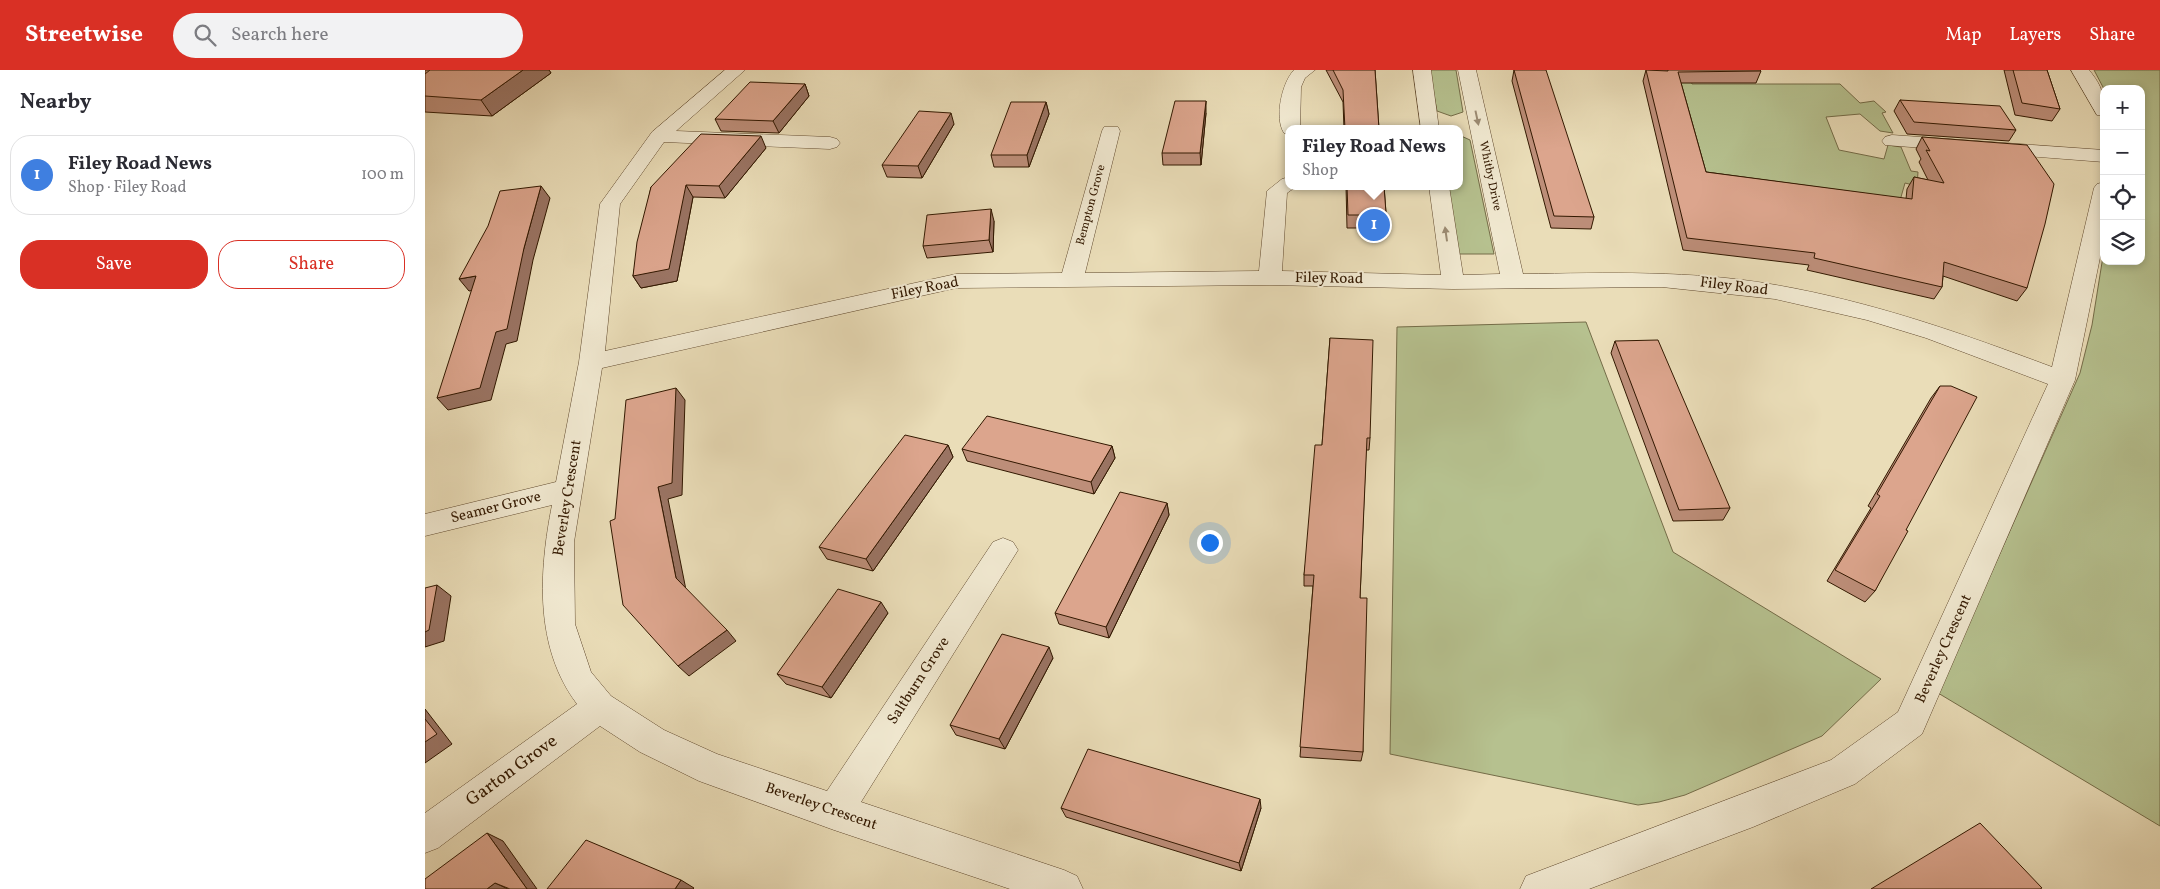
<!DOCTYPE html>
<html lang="en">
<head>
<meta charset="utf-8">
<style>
	:root { --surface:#fff; --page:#f2f2f3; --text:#2b2b33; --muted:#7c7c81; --line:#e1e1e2; --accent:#d93025 }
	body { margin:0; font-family:Vollkorn,serif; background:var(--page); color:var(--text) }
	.controls { position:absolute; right:15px; top:15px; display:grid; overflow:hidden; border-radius:10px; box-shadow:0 2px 8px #0003 }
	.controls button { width:45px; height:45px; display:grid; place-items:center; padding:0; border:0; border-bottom:1px solid var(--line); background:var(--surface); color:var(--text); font:25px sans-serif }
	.you { position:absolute; left:784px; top:472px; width:18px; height:18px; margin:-12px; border:4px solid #fff; border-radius:50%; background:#1a73e8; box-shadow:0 0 0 8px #1a73e833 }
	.badge { display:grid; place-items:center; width:32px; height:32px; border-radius:50%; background:var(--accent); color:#fff; font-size:16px; font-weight:700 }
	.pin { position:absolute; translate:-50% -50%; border:2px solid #fff; box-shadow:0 1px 5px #0006 }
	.popup { position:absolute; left:860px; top:55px; width:178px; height:65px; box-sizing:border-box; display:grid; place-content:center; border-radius:10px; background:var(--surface); filter:drop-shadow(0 1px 4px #0005); font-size:16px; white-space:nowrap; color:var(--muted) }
	.popup b { font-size:19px; color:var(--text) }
	.popup::after { content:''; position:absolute; left:50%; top:100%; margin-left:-10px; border:10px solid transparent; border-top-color:var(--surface) }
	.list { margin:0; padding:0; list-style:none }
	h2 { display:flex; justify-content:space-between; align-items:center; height:65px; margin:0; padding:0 20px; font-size:21px }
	h2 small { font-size:16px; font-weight:400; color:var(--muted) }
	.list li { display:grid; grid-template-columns:32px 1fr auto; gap:15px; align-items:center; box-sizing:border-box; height:80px; margin:0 10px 10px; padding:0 10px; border:1px solid var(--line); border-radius:20px }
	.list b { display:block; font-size:19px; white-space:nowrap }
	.list p { margin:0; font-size:16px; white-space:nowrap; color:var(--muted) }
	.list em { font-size:16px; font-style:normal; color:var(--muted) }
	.actions { display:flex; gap:10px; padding:15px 20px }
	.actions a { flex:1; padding:11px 0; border:1px solid var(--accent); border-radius:20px; text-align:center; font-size:18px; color:var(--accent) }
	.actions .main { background:var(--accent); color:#fff }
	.icon { flex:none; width:28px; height:28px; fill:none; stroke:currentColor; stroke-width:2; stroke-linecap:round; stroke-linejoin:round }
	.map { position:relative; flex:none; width:1735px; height:819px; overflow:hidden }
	header { display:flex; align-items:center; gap:30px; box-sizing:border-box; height:70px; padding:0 25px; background:var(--accent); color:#fff }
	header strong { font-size:24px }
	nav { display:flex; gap:28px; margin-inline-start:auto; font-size:18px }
	.search { width:350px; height:45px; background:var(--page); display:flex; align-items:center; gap:12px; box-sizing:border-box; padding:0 18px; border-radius:28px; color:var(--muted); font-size:19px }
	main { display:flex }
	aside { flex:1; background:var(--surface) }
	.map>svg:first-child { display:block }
	.green { fill:#b6c18f; stroke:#746c48 }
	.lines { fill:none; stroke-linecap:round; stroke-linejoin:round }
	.minor-casing { stroke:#60492e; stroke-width:1 }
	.minor { fill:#f1e9d1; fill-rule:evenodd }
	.wall { fill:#bd8e79; stroke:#321800 }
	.shaded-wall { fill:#9a7463; stroke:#321800 }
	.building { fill:#dca58d; stroke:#321800 }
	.oneway { fill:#9b8b73 }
	.labels { text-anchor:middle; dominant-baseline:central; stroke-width:4; stroke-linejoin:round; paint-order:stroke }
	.far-street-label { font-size:12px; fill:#321800; stroke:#f1e9d1 }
	.street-label { font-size:15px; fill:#321800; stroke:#f1e9d1 }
	.near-street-label { font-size:18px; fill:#321800; stroke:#f1e9d1 }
</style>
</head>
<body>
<header>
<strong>Streetwise</strong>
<div class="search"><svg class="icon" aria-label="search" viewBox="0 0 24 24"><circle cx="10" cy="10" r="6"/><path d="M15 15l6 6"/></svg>Search here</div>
<nav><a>Map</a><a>Layers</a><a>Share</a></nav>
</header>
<main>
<aside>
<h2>Nearby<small></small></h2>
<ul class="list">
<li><span class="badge" style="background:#3f7fe0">1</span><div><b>Filey Road News</b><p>Shop · Filey Road</p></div><em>100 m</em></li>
</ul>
<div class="actions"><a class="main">Save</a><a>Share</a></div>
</aside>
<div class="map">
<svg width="1735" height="819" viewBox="0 0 1735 819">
	<rect width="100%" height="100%" fill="#eaddb8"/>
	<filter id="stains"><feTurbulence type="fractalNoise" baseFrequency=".004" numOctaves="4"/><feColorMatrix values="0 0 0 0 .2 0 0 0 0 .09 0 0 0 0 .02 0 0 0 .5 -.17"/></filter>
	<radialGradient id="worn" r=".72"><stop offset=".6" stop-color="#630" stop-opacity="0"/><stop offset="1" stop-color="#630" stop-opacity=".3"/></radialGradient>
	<path class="green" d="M1004,0H1031L1038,42L1026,46L1012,41Z
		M1669,0H1735V756L1513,623L1655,303L1667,255L1679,180V191H1716V19H1679Z
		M1253,10L1266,11L1267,14H1415L1435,33L1449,31L1461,42L1457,43L1468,63L1455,61L1435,44L1401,47L1414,80L1459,89L1463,75L1476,77L1486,101L1493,102L1492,116L1480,113L1474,134L1281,117Z
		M1034,65L1045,70L1069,184H1033L1022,116H1034Z
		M1161,252L1248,482L1456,609L1397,666L1260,725L1234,732L1213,735L965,684L972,257Z"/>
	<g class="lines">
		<g class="minor-casing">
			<path id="minor" d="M300,0H320L251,61L405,67L412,69L415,73L412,77L405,79L239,72L195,134L180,281L531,204L637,203L677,61L679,57H693L695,61L660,203L834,201L842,121L857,109L864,107V116H872L862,123L857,201L1016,205L1004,116H1024L1038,205L1075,204L1033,0H1051L1098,204C1182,203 1268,200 1351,215C1448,232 1536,263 1627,297L1669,118L1672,114L1679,112V168L1650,310L1497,664L1430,714L1328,757L1164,819H1095L1101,806L1406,690L1473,642L1623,314L1501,268L1442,250L1350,229L1237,217L1028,219L845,215L531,218L177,298L149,472L150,554L166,602L186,626L239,660L292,684L402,721L568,472L578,468L588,472L593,480L588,488L436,732L639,800L652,806L658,819H585L409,760L274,711L215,682L175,656L13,778L0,783V743L152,634C109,577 114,501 127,435L0,466V444L131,412L154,292L175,134L227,62Z
				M890,0L880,8L876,17L875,59H864V64L859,63C849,48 857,12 869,0Z
				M988,0H1006L1014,59H996Z
				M1646,0H1664C1678,17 1679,25 1679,46L1672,45Z
				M1467,65L1679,80V92L1460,75L1457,71L1460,67Z"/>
		</g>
		<use href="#minor" class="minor"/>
	</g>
	<path class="wall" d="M0,0H124L126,3L67,46L0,42Z
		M901,0H950L954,59H919L918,32Z
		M1089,0L1169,147L1166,159L1126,158L1087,11Z
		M1221,0H1335L1336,1L1331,13H1256L1281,102L1481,129L1482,119L1489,107L1503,110L1494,92L1496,89L1491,79L1497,67L1602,218L1592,231L1518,206L1517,217L1509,229L1382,200L1384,195L1258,180L1218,11Z
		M1579,0H1622L1635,39L1627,51L1590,45Z
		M380,14L384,26L354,63L296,61L290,49Z
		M1475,30L1591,60L1584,71L1482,64L1469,41Z
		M621,32L624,44L604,97H569L566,85Z
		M781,43L776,95H738L737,83Z
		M529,54L497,108L462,107L457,95Z
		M341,78L300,128L268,127L252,211L216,218L208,206L226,117Z
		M921,116H959L961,143L960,156L958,158H922Z
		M569,151L568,182L502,188L498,176Z
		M905,268L945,368L944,380H941L935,528L938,682L936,691L875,687L888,516H879V505L897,375Z
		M1190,271L1305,438L1298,450L1248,451L1186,283Z
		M1515,316L1481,460L1450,521L1440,532L1402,511L1446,438L1443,436L1506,328Z
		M523,375L528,387L448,501L402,489L394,477Z
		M687,376L690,388L669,424L542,391L537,379Z
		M742,433L744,445L684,568L634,554L630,543Z
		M463,543L406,628L361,614L352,604Z
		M628,588L580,679L531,665L525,655Z
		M636,738H836L816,801L641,747Z"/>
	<path class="shaded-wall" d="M98,0H124L126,3L67,46L56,30Z
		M380,14L384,26L354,63L348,51Z
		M781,31V43L776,95L775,83Z
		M621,32L624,44L604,97L602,85Z
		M526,43L529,54L497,108L493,96Z
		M336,66L341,78L300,128L294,116Z
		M261,115L268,127L252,211L216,218L208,206Z
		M116,116L125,128L108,190L92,271L81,274L66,330L23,340L12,328L71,262L99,178Z
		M566,139L569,151L568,182L564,170Z
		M961,143L960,156L958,158L959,145Z
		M51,206L61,218L44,221L34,209Z
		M251,318L260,330L257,425L243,429L261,520L251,508L233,417Z
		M523,375L528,387L448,501L441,489Z
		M687,376L690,388L669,424L666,412Z
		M742,433L744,445L684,568L681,557Z
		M12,515L26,526L19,571L0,577V562Z
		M456,532L463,543L406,628L397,617Z
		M302,560L311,571L264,606L253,596Z
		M624,577L628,588L580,679L574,669Z
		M0,639L27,674L0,693Z
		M835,729L836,738L816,801L814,793Z
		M62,763L78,771L112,819H102Z
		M256,810L269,818L268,819H250Z
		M70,813L83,819H62Z"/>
	<path class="building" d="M5,0H98L56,30L0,26V4Z
		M908,0H950L954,59H920L918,20Z
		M1089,0H1121L1169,147L1129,146Z
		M1221,0L1243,1V0H1335L1336,1L1253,2L1281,102L1487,129L1489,107L1519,113L1501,80L1505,81L1497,67L1602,75L1629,114L1620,154L1602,218L1519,192L1517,217L1389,188L1390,183L1262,168Z
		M1588,0H1622L1635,39L1597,33Z
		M325,12L380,14L348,51L290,49Z
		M1475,30L1575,36L1591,60L1489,52Z
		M750,31H781L775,83H737Z
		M586,32H621L602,85H566Z
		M494,41L526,43L493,96L457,95Z
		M276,64L336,66L294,116L261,115L244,199L208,206L212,172L226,117Z
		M116,116L99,178L82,259L71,262L55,318L12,328L51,206L34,209L63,156L75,121Z
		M922,116H959L961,143L959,145H923Z
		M566,139L564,170L498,176L502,145Z
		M905,268L948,270L945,368H942L935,528H942L938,682L875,677L889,505H879L890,375H897Z
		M1233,270L1305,438L1254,440L1190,271Z
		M1515,316H1526L1552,327L1481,460L1483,461L1450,521L1410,500L1455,426L1452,424Z
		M251,318L247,413L233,417L251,508L302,560L253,596L198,535L185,451L190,449L201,330Z
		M562,346L687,376L666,412L537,379Z
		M480,365L523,375L441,489L394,477Z
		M695,422L742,433L681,557L630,543Z
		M12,515L4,560L0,562V518Z
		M413,519L456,532L397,617L352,604Z
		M577,564L624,577L574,669L525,655Z
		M0,649L12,664L0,672Z
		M663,679L835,729L814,793L636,738Z
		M1555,753L1617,818L1615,819H1446Z
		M62,763L102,819H85L70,813L62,819H0V809Z
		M161,770L256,810L250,819H122Z"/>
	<defs><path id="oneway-solid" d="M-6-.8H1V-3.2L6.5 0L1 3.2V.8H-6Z" transform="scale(1.25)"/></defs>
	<g class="oneway">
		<use href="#oneway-solid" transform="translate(1052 48) rotate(78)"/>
		<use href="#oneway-solid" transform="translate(1021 164) rotate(-98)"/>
	</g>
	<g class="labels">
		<g class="far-street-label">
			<text transform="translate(1065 106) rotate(78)">Whitby Drive</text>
			<text transform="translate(666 135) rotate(-75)">Bempton Grove</text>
		</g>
		<g class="street-label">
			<text transform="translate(904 209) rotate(1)">Filey Road</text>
			<text transform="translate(1309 217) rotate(7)">Filey Road</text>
			<text transform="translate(500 219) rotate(-11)">Filey Road</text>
			<text transform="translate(143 428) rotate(-81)">Beverley Crescent</text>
			<text transform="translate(71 438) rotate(-14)">Seamer Grove</text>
			<text transform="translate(1519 579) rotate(-66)">Beverley Crescent</text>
			<text transform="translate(494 611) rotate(-57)">Saltburn Grove</text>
			<text transform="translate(396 737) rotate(19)">Beverley Crescent</text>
		</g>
		<g class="near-street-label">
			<text transform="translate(87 701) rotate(-36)">Garton Grove</text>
		</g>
	</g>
	<rect width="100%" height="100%" filter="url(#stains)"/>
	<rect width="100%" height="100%" fill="url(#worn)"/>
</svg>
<div class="controls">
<button>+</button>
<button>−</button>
<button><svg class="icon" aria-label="locate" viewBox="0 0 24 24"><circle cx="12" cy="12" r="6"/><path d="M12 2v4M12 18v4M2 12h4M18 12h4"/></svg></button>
<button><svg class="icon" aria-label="layers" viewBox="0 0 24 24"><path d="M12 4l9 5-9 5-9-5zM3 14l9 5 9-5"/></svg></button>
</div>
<div class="you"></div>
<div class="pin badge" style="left:949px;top:155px;background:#3f7fe0">1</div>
<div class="popup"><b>Filey Road News</b>Shop</div>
</div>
</main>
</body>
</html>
